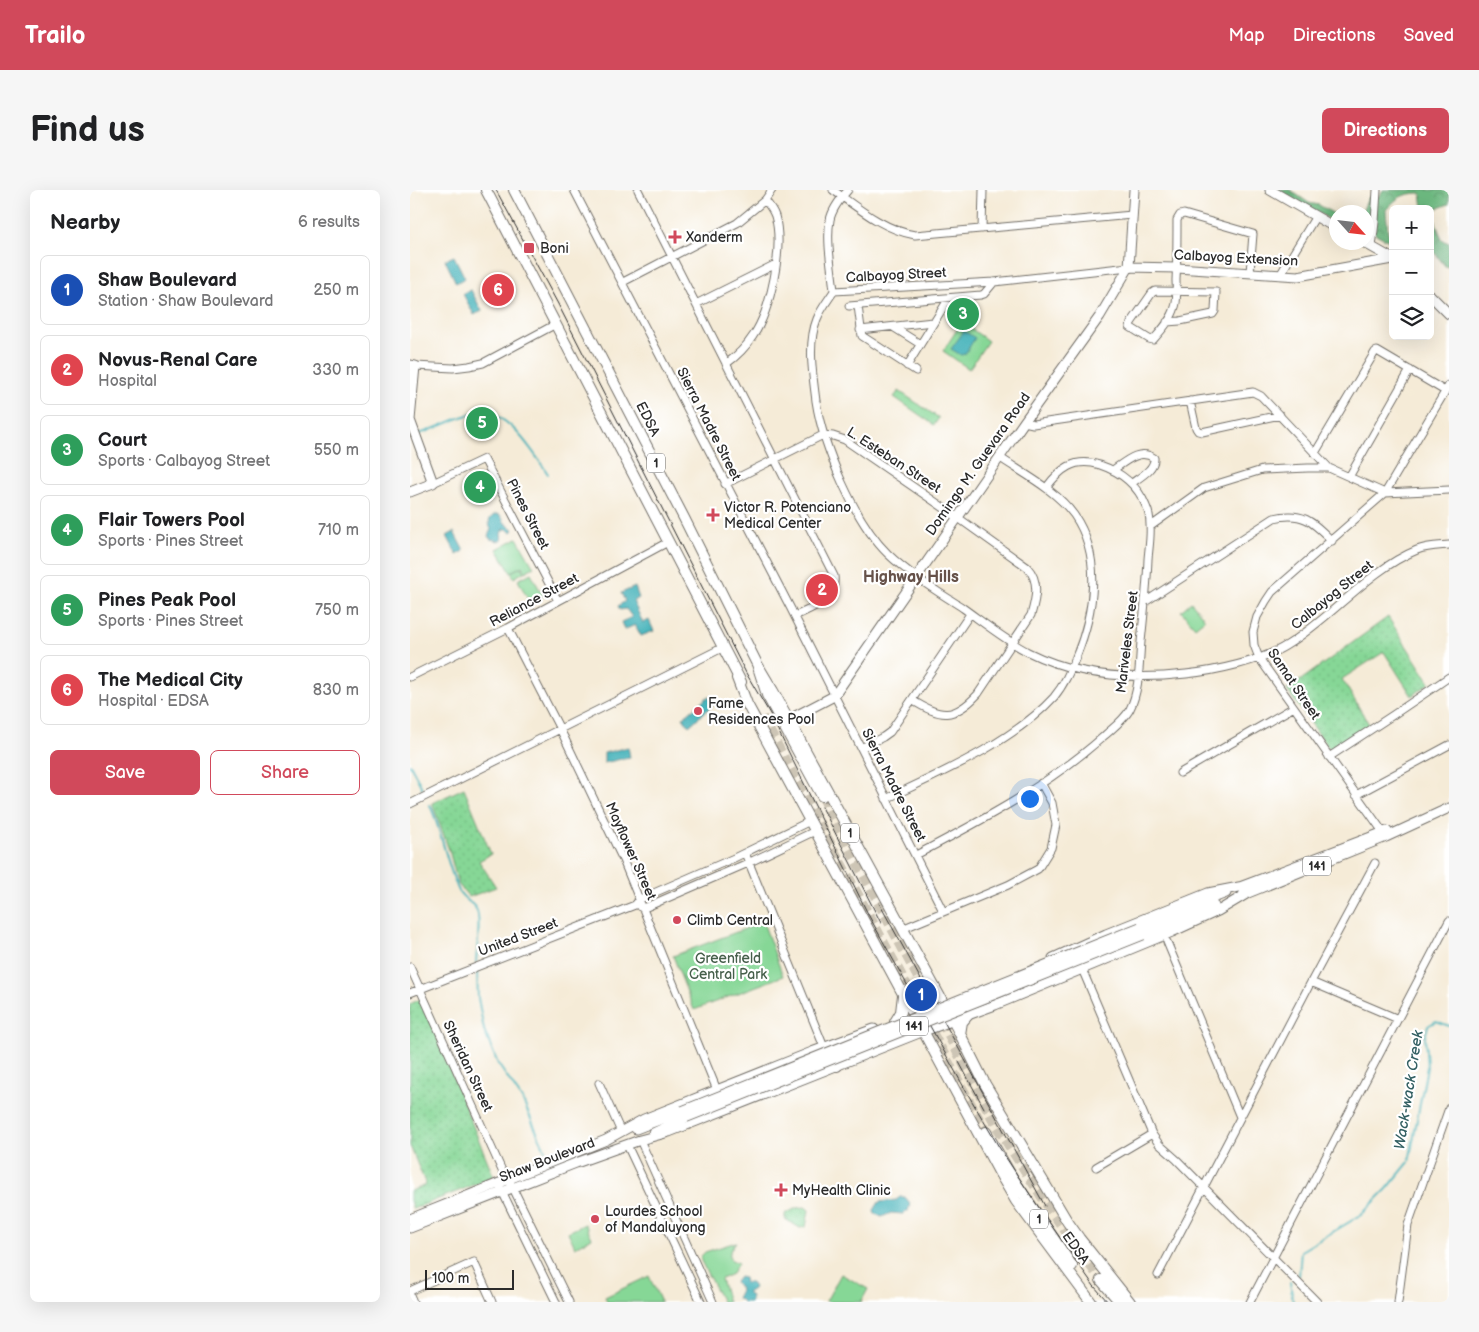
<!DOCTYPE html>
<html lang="en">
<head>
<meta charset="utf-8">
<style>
	:root { --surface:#fff; --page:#f6f6f6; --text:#202124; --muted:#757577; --line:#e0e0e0; --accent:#d1495b }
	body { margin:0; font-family:"Balsamiq Sans",sans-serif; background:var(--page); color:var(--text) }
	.controls { position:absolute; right:15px; top:15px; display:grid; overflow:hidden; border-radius:8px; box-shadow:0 5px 20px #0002 }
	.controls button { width:45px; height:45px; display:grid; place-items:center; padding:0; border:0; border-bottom:1px solid var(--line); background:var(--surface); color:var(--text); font:25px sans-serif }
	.compass { position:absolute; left:919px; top:15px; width:45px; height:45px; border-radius:50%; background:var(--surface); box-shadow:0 5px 20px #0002; rotate:117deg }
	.scale { position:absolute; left:15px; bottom:12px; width:89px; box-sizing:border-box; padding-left:5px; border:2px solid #2b2b2b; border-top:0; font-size:14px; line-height:18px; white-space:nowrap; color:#2b2b2b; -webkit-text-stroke:4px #fff; paint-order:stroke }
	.you { position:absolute; left:619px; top:608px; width:18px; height:18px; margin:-12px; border:4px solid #fff; border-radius:50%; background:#1a73e8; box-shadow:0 0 0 8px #1a73e833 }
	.badge { display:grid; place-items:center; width:32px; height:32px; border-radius:50%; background:var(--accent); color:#fff; font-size:16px; font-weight:700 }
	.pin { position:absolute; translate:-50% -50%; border:2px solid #fff; box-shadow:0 1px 5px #0006 }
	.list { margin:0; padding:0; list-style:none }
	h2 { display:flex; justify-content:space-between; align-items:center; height:65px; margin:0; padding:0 20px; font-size:21px }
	h2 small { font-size:16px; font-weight:400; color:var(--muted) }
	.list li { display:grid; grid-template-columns:32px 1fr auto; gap:15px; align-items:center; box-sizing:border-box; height:70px; margin:0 10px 10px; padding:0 10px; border:1px solid var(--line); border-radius:8px }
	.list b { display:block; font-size:19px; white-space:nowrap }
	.list p { margin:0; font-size:16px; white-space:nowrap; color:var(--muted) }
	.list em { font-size:16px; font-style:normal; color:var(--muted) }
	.actions { display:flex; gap:10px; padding:15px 20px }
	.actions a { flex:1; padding:11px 0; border:1px solid var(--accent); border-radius:8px; text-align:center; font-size:18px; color:var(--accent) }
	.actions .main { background:var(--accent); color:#fff }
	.icon { flex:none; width:28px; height:28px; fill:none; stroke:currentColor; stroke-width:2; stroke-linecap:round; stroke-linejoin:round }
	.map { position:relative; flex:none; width:1039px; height:1112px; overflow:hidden; border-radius:8px }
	header { display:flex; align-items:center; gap:30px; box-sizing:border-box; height:70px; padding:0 25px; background:var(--accent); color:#fff }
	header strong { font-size:24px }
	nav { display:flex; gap:28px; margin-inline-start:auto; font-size:18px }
	.intro { display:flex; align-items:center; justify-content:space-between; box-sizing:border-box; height:120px; padding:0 30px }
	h1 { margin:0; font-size:35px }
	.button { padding:12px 22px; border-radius:8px; background:var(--accent); color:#fff; font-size:18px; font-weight:700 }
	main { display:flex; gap:30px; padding:0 30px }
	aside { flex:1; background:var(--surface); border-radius:8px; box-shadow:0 5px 20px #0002 }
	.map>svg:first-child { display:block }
	.grass { fill:url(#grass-dots); stroke:#588160 }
	.forest { fill:url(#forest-crowns); stroke:#4c7255 }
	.green { fill:#86d796; stroke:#588160 }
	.water { fill:#3fb0b8; stroke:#356e72 }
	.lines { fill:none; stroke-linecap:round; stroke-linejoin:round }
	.stream { stroke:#3fb0b8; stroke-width:2 }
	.highway-tunnel { stroke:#cdc5b5; stroke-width:10; stroke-dasharray:10 5; stroke-linecap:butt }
	.minor-casing { stroke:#726e67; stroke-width:9 }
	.major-casing { stroke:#726e67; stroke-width:11 }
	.highway-casing { stroke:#726e67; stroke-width:12 }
	.minor { stroke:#fff; stroke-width:7 }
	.major { stroke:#fff; stroke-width:9 }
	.highway { stroke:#fff; stroke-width:10 }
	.tram { stroke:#2b2b2b; stroke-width:1 }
	.major-bridge-casing { stroke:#726e67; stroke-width:11; stroke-linecap:butt }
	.major-bridge { stroke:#fff; stroke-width:9 }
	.poi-dot { fill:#d1495b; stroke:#fff; stroke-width:2 }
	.labels { text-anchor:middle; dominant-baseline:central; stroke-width:4.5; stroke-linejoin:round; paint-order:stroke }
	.shield { fill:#fff; stroke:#6b6b6b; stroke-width:1 }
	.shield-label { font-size:12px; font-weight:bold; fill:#2b2b2b }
	.poi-label { font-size:14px; fill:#2b2b2b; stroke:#fff; text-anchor:start }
	.street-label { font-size:14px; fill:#2b2b2b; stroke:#fff }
	.park-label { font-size:14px; fill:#465f4b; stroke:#fff }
	.water-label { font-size:15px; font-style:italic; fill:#336063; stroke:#fff }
	.quarter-label { font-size:16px; font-weight:bold; fill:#66524a; stroke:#fff }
</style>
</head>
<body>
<header>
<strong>Trailo</strong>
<nav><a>Map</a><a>Directions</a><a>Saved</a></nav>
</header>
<div class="intro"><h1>Find us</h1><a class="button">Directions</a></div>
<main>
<aside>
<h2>Nearby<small>6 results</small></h2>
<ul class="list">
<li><span class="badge" style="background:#1a4fb4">1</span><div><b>Shaw Boulevard</b><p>Station · Shaw Boulevard</p></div><em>250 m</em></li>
<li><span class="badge" style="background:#e0444e">2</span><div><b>Novus-Renal Care</b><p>Hospital</p></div><em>330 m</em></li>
<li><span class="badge" style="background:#2e9e5b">3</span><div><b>Court</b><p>Sports · Calbayog Street</p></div><em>550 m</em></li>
<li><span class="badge" style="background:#2e9e5b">4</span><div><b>Flair Towers Pool</b><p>Sports · Pines Street</p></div><em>710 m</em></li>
<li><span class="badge" style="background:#2e9e5b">5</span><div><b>Pines Peak Pool</b><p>Sports · Pines Street</p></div><em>750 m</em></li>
<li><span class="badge" style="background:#e0444e">6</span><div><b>The Medical City</b><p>Hospital · EDSA</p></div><em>830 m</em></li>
</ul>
<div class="actions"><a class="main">Save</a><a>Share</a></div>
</aside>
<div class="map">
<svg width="1039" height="1112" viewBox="0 0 1039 1112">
	<defs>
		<pattern id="grass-dots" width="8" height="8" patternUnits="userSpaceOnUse" patternTransform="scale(1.25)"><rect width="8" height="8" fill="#86d796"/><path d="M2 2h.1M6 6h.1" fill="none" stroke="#74b981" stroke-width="1.8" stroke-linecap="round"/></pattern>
		<pattern id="forest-crowns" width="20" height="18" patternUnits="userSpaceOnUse" patternTransform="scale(1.25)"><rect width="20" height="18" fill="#6cb87f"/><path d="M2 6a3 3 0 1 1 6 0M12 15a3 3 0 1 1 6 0" fill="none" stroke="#599668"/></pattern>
	</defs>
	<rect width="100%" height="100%" fill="#fff"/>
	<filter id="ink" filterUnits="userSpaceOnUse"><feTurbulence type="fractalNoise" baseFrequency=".02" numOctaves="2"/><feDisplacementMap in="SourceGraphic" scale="10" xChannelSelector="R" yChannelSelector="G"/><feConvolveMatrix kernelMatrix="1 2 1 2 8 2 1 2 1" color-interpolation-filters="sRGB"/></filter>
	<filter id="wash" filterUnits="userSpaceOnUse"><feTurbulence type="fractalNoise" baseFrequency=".0096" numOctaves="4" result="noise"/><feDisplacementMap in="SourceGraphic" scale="20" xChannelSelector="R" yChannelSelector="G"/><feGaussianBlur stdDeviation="1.12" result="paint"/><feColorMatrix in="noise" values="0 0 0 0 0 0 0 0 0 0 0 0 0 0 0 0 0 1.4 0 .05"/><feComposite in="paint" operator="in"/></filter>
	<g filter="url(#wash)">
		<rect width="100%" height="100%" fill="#f5ebd7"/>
		<path class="grass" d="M978,427L1020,493L1002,506L974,462L932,489L960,536L921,561L877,500Z
			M54,598L81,664L69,671L86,697L59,707L48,694L39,660L22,613Z
			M11,809L84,987L3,1019L0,1011V1001L16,995L0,956V814Z
			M395,1017L399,1020L396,1037L390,1038L375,1029V1024L386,1018Z"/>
		<path class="forest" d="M867,0H880L899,13L909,15L926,25V33Z
			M973,0H1039V14L1026,19L1024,27L1032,50L1039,53V77L1035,76L1020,57V19L1013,18L1011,3C992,4 989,6 976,20L978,43L983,47V69L977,64L981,52L960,41L957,45L956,22H952L958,8L969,6Z"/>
		<path class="green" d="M552,132L578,151L559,179L533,161Z
			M489,201L529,228L524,235L484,207Z
			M107,348L124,377L115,382L112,376L101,382L111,377L114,382L104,388L87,359Z
			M121,383L133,406L120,413L108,390Z
			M781,412L795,429L785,437L771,421Z
			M353,732L373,786L284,820L263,766Z
			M175,1034L182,1048L165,1057L158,1042Z
			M326,1052C321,1058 319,1061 320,1069L328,1073L322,1084L311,1089L318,1112H312L291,1071V1066L295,1062Z
			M431,1084L458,1099L451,1112H419L416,1111Z
			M239,1086L251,1112H197L195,1107Z"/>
		<path class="water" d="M44,66L55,88L46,93L35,70Z
			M61,100L72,121L64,125L53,104Z
			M554,141L565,148L555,164L551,165L541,159Z
			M86,324L90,325L95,333L104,340L100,342L97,339H94L91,343L92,349L89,351L80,349L78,346L81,339C77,333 79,327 86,324Z
			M44,342L54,361L47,365L37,346Z
			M225,397L229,408L223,411L233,433L239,430L244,441L231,446L225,435L214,440L211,432L222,427L216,419L210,420L208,416L215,411L211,403Z
			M299,506L303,515L279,536L273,527Z
			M218,557L220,567L194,573V563Z
			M490,1007H495L500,1013L498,1021L493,1024L481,1023L472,1027L465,1024L464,1020L469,1012L486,1010Z
			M329,1087L334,1088L335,1093H341L344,1097L343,1099L337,1103L341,1106V1112H333L327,1108L331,1100L325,1092Z"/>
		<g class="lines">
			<path class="stream" d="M9,244C28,238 45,228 64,223C94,214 124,263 138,284
				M0,574L12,598
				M20,615C32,642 36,672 48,699C52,711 67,712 68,725C70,740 67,757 66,772
				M67,781L68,808L74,840L88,874L112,909L135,960
				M889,1086L891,1061L951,1025L977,999L999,972L1017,877L1015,847L1018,836L1026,831L1039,836
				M880,1092L883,1112"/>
		</g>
	</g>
	<g filter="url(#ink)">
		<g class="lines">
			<path class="highway-tunnel" d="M352,527L576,942
				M412,606L587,937L641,1021L691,1090"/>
			<g class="minor-casing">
				<path id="minor" d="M164,0L380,417L533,721
					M228,0L424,386C427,410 404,417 385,426
					M423,0C448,18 474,40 505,45L722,25
					M572,39L573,0
					M962,57L965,32L967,0
					M870,85L906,26
					M213,92L327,33L355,10L362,0
					M424,101C418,110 411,119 407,129C397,154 403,186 406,211C413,257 445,332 478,364C500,385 527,401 553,418C574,433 595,450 618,462C666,486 723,490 776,484C805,481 852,471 877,455C922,428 958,380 1007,360C1017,356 1028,356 1039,355
					M424,101L584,92L719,77
					M424,101C422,80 416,51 420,30C422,19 430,9 438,0
					M286,114L366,74
					M439,116L571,105L574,104L584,92
					M448,116L452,146L506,181
					M757,132L770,131L803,124L805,121L806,102L745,101L742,103L721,133L720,137L739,149L743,150C751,141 762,129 765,117C768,109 766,98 766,90C767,70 767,50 767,30L770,25L774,24L843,44L840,82
					M483,137L510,154
					M450,140L523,132
					M316,174C327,166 336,157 343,146C361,120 374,57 365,26C363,20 359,15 355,10
					M5,176L43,178L59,176L73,173L146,134
					M497,176L539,108
					M780,211L786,238L788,241L792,242L870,225
					M614,232L623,234L843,202L851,206L919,278
					M905,263L965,162L967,161L1035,201
					M703,280C715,272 729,258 744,268C745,279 730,287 722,293
					M939,287L1000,180
					M23,293L74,269L148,411
					M315,294L413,245L423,246L435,250L547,327L617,377C630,391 626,408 621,425L568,504C544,530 530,528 502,510
					M741,336L794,298L852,280L898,278H919L975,303L1039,300
					M735,412L864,328C893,321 903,332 922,351
					M98,438L154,547L213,670L307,900
					M0,487L98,438L258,352
					M451,558L473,547L480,542L560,424
					M919,567L983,525L1039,487
					M770,583L884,517
					M946,605L1039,555
					M476,609C531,583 603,552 644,507C654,495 660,481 666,467C684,423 693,367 664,325C646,300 614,284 589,267
					M0,614L312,458
					M973,642L849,468L844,455L843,442L847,427L856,411L862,402L975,303L1039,195
					M335,663L416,862
					M506,665C571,631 639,595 694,546C703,538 715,529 720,519C730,499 729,473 731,452C734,424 737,396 738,369C739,357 741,346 740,335C740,328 739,322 736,316C728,296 711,282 690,275C664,267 650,279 636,298
					M230,717L234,718L338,673L405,641
					M492,739L598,695L628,679L641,658L646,635L642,613L631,593
					M757,752L830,927
					M0,777L94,985L99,990L159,1112
					M672,779L742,944L749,954L767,970L907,1112
					M901,792L988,829
					M0,803L225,715L230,709L324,668L400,631
					M189,893L211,942
					M230,950L303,1112
					M217,955L291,1112
					M686,977L742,944
					M90,997L146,1112
					M748,1085L901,792L965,673
					M0,1101L64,1072L82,1112
					M0,1105L3,1112
					M840,1112L1039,731
					M988,1112L998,1035L1039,918"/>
			</g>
			<g class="major-casing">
				<path id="major" d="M860,0L926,38
					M953,52L983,69
					M719,77L767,78L888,86L982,69
					M1020,105L1039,124
					M0,175L5,176L0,230L23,293L0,302
					M378,530L424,506L614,232L690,126L719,77L724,0
					M830,697L977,641
					M833,705L976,647L1039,618
					M730,737L816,703
					M733,745L804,716
					M643,768L696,744L798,703L834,696
					M226,939L272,921
					M243,943L275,928
					M0,1029L196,950L234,929L402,862L464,839
					M0,1038L166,973L230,950L259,942L514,841L585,815L762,742L808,721L838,703"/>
			</g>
			<g class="highway-casing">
				<path id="highway" d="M76,0L331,492
					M104,0L274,328L347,474L357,505L412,606
					M347,474L363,501L548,840L575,894L657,1031L669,1048L720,1112
					M327,488L337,514L589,982L606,1011L681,1112
					M485,832L491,822L493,805
					M550,844L552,832L558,825
					M427,876L434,867L442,862
					M576,942L602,987L662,1076
					M691,1090L710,1112"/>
			</g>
			<use href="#minor" class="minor"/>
			<use href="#major" class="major"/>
			<use href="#highway" class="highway"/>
			<path class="tram" d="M86,0L148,114L336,483L360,524L459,726L556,901L589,957L625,1012L684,1096L698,1112
				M412,617L471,733
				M469,713L635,1016
				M549,872L574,918"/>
			<g class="major-bridge-casing">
				<path id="major-bridge" d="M272,921L730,737
					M275,928L733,745"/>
			</g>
			<use href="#major-bridge" class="major-bridge"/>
		</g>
	</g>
	<g class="poi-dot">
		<path d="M262.5 39.5h5v5h5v5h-5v5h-5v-5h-5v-5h5z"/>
		<rect x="113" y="52" width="12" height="12" rx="2.5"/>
		<path d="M300.5 317.5h5v5h5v5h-5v5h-5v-5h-5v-5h5z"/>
		<circle cx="288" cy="521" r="5"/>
		<circle cx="267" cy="730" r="5"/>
		<path d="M368.5 992.5h5v5h5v5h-5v5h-5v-5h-5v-5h5z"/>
		<circle cx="185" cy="1029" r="5"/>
	</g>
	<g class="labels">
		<g class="shield">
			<rect x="237" y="263.5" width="18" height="19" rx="4"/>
			<rect x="431" y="633.5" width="18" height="19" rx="4"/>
			<rect x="893" y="666.5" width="28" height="19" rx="4"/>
			<rect x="490" y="826.5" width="28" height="19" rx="4"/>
			<rect x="620" y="1019.5" width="18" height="19" rx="4"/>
		</g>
		<g class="shield-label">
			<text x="246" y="273">1</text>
			<text x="440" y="643">1</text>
			<text x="907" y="676">141</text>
			<text x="504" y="836">141</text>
			<text x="629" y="1029">1</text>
		</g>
		<g class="poi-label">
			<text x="276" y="47">Xanderm</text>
			<text x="130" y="58">Boni</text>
			<text x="314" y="317">Victor R. Potenciano<tspan x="314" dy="16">Medical Center</tspan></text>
			<text x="298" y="513">Fame<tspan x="298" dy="16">Residences Pool</tspan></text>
			<text x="277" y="730">Climb Central</text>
			<text x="382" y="1000">MyHealth Clinic</text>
			<text x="195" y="1021">Lourdes School<tspan x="195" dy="16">of Mandaluyong</tspan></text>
		</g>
		<g class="street-label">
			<text transform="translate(826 68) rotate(3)">Calbayog Extension</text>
			<text transform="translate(486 85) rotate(-3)">Calbayog Street</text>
			<text transform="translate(238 229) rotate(63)">EDSA</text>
			<text transform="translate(299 234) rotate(63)">Sierra Madre Street</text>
			<text transform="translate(484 270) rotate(33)">L. Esteban Street</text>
			<text transform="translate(568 274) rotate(-55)">Domingo M. Guevara Road</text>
			<text transform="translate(118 324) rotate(63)">Pines Street</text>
			<text transform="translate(922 405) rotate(-39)">Calbayog Street</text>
			<text transform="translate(124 410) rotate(-28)">Reliance Street</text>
			<text transform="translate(717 452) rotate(-83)">Mariveles Street</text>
			<text transform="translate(884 494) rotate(56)">Samat Street</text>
			<text transform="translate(484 595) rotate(63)">Sierra Madre Street</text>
			<text transform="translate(221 661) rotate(66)">Mayflower Street</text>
			<text transform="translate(108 747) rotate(-21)">United Street</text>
			<text transform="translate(58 876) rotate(65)">Sheridan Street</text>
			<text transform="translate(137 970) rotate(-21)">Shaw Boulevard</text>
			<text transform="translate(666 1058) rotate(55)">EDSA</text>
		</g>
		<g class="park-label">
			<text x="318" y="768">Greenfield<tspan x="318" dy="16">Central Park</tspan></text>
		</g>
		<g class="water-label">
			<text transform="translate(999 900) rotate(-81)">Wack-wack Creek</text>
		</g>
		<g class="quarter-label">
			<text x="501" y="387">Highway Hills</text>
		</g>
	</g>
</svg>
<div class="controls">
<button>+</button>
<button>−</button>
<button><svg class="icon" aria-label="layers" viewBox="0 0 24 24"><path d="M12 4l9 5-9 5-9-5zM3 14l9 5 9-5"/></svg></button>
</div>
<svg class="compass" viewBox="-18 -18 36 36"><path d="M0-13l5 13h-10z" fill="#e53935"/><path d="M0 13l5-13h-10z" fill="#757577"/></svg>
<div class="scale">100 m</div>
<div class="you"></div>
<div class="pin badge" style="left:511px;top:805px;background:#1a4fb4">1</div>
<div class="pin badge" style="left:412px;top:400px;background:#e0444e">2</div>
<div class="pin badge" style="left:553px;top:124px;background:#2e9e5b">3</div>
<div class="pin badge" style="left:70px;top:297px;background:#2e9e5b">4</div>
<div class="pin badge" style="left:72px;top:233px;background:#2e9e5b">5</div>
<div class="pin badge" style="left:88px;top:100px;background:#e0444e">6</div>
</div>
</main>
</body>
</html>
